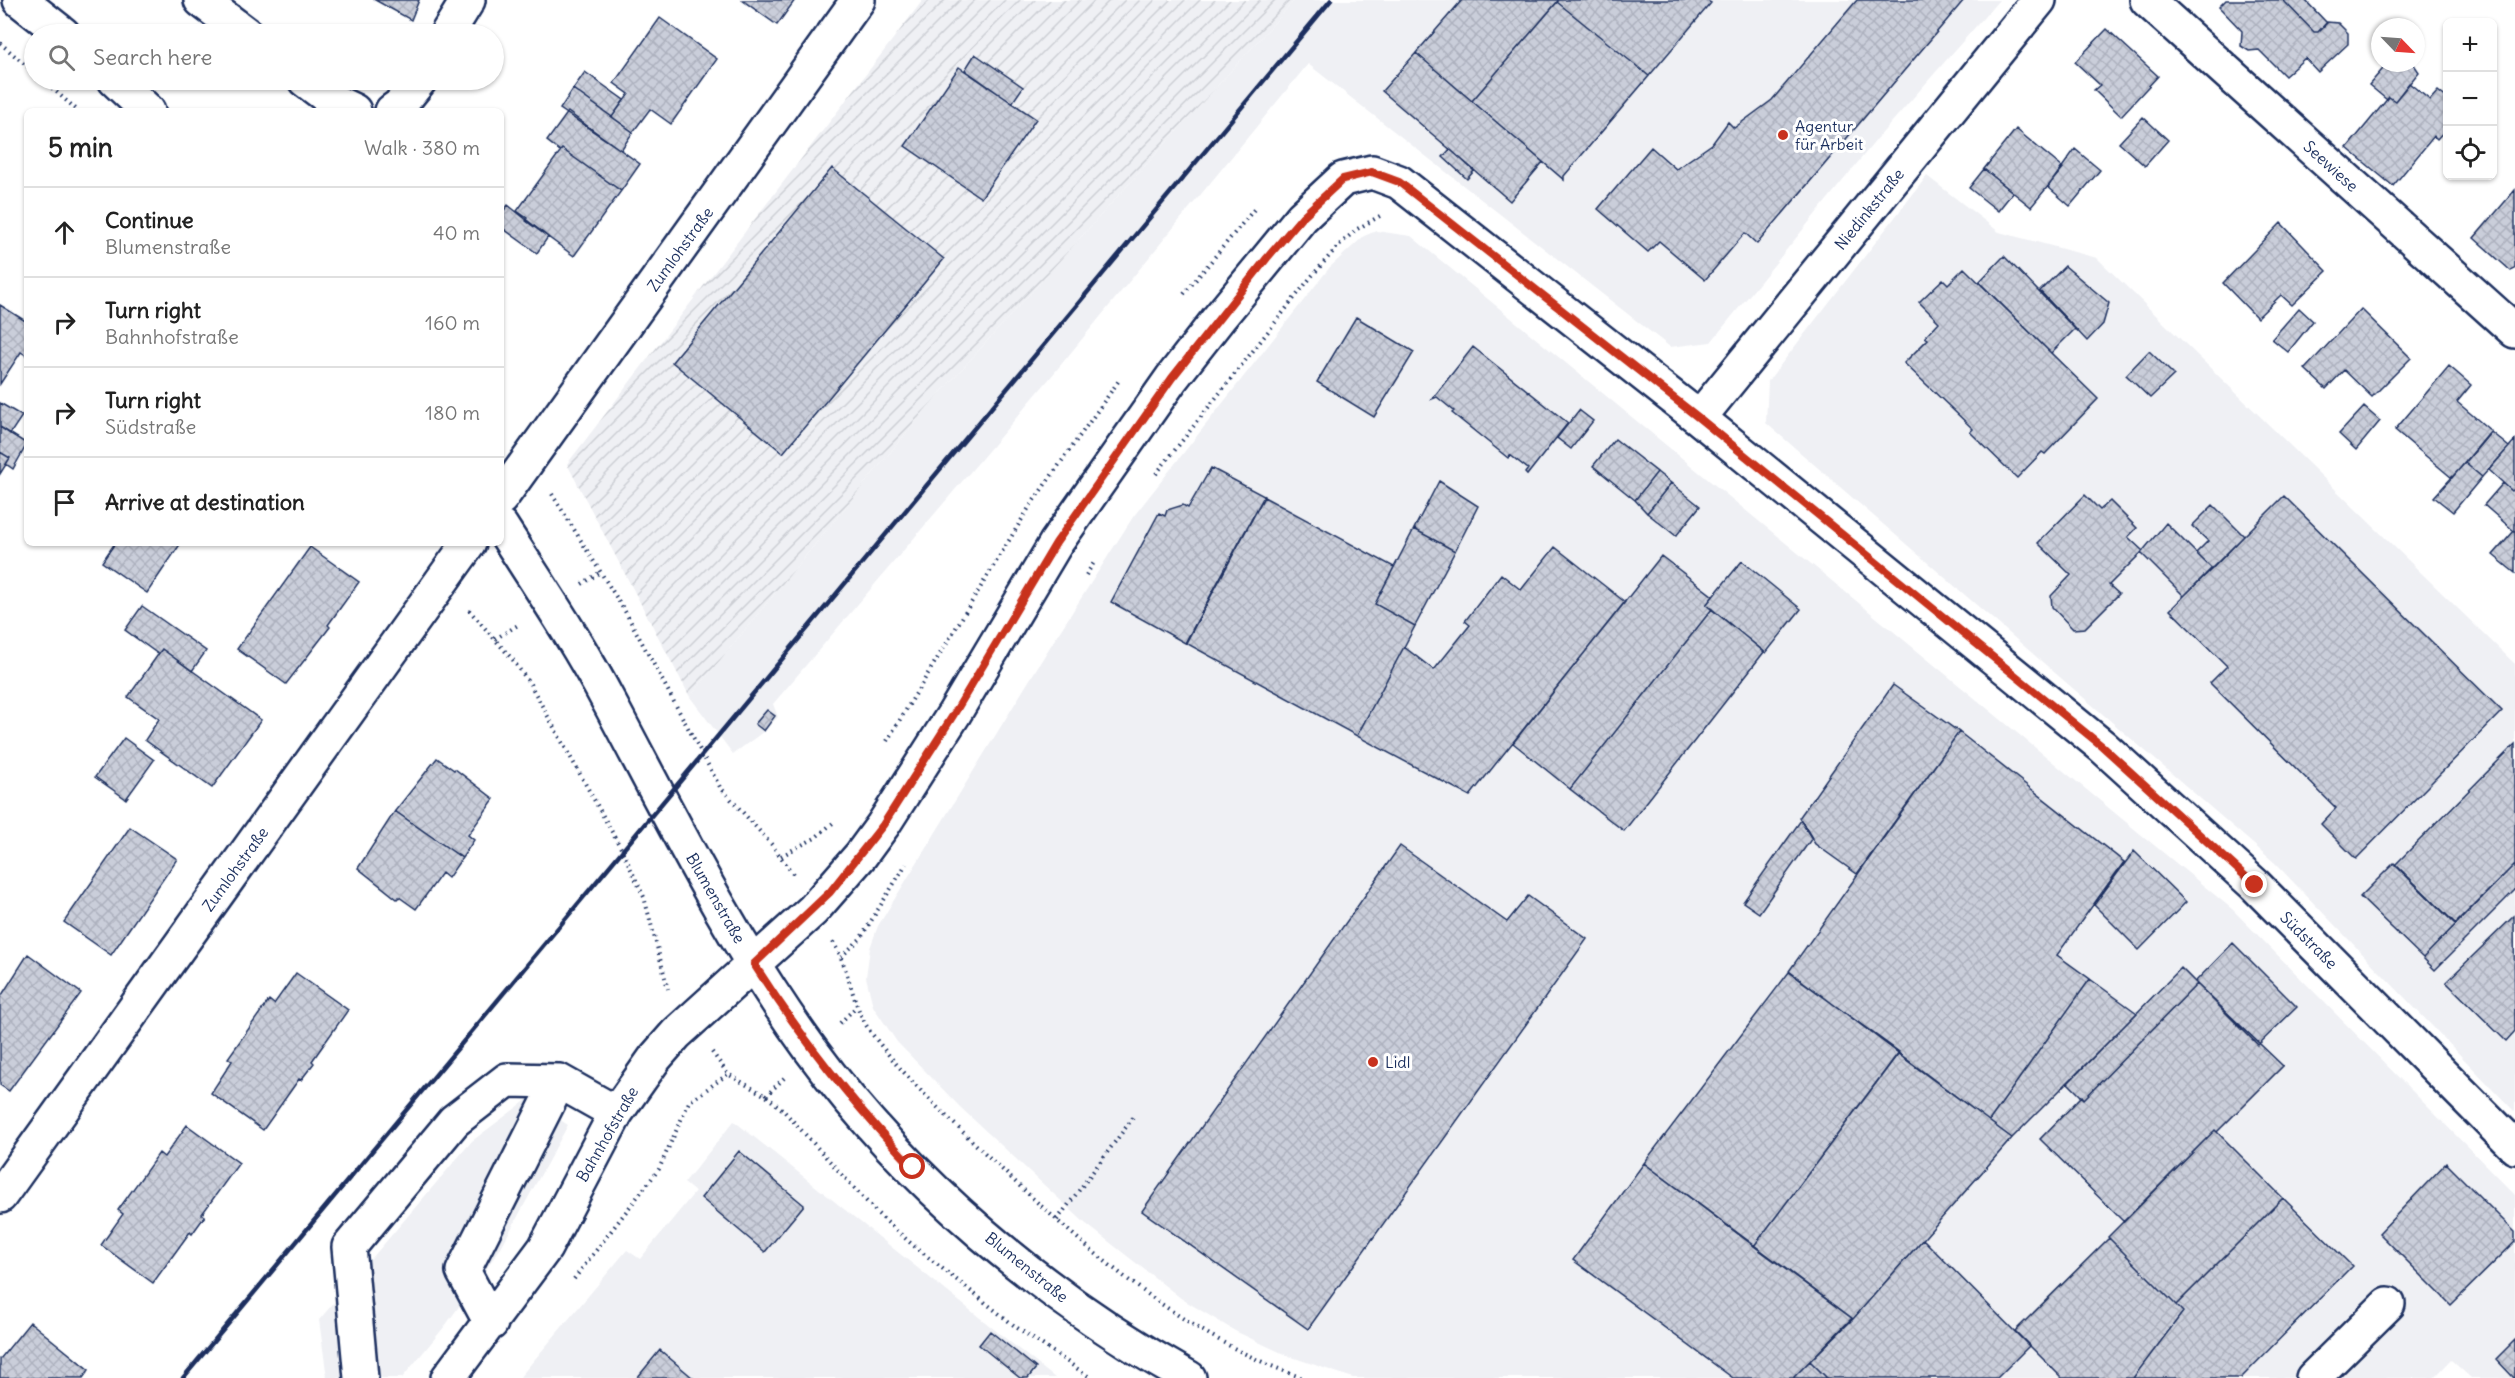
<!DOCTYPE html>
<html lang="en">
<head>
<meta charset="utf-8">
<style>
	:root { --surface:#fff; --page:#f2f2f2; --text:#222; --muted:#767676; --line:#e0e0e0 }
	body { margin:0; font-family:Delius,sans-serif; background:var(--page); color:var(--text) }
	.controls { position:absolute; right:18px; top:18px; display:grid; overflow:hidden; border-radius:9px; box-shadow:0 2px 4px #0004 }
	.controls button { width:54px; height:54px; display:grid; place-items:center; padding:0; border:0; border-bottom:2px solid var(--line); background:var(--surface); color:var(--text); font:30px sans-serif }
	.compass { position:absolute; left:2371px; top:18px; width:54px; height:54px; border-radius:50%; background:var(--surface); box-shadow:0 2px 4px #0004; rotate:115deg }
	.stop { position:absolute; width:18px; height:18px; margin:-14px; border:4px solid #c8321e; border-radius:50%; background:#fff }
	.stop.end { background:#c8321e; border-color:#fff; box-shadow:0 2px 6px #0008 }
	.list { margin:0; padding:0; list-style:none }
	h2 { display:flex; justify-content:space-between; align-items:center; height:78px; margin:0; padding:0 24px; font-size:26px }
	h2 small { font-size:20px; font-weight:400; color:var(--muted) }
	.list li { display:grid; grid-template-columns:39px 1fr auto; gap:18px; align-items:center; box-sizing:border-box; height:90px; padding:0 24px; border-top:2px solid var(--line) }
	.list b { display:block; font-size:22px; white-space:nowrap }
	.list p { margin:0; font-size:20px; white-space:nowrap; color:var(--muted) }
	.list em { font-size:20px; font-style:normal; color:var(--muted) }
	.icon { flex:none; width:33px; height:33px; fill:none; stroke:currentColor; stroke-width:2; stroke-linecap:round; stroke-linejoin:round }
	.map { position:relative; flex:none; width:2515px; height:1378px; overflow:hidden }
	.search { position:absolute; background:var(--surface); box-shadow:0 2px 4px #0004; left:24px; top:24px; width:480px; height:66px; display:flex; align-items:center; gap:15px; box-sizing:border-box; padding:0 21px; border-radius:33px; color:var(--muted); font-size:22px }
	.panel { position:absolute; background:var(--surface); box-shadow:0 2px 4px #0004; left:24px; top:108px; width:480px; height:438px; border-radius:9px }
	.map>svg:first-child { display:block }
	.built { fill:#eff0f4 }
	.industrial { fill:url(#industrial-furrows) }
	.building { fill:url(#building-cross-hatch); stroke:#1b2f5e; stroke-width:1.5 }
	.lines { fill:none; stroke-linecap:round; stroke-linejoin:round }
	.minor-casing { stroke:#1b2f5e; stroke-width:38 }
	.path { stroke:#1b2f5e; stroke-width:4; stroke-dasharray:1.5 4.5; stroke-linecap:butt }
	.minor { stroke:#fff; stroke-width:33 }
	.rail { stroke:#1b2f5e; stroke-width:4.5 }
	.route { stroke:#c8321e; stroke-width:8 }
	.poi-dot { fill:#c8321e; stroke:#fff; stroke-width:2 }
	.labels { text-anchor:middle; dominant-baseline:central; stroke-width:6; stroke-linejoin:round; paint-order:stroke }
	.poi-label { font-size:16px; fill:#1b2f5e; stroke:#fff; text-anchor:start }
	.street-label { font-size:16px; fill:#1b2f5e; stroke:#fff }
</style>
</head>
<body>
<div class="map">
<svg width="2515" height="1378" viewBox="0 0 2515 1378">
	<defs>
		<pattern id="industrial-furrows" width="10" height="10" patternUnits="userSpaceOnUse" patternTransform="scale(1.5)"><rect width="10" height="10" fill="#eff0f4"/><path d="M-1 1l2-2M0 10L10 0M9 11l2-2" fill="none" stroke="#ccced4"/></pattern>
		<pattern id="building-cross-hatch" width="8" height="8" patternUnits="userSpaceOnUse" patternTransform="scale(1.5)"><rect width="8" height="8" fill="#caceda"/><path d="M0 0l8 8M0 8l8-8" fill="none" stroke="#adb1be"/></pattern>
	</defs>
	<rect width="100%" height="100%" fill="#fff"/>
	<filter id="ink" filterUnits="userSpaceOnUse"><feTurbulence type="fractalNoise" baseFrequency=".0167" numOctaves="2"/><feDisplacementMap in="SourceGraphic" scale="12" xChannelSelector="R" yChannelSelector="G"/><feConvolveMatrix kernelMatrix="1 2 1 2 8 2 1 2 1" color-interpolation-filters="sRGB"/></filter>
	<g filter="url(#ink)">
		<path class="built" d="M1295,0H1999L1877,139L1711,342L1670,347L1308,64L1050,378L773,704L778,717L763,732L733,754L690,697L925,410Z
			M1927,176L1999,232L2097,258L2515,664V1112L2275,863L1766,423L1768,381Z
			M1376,231L1411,236L2232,909L2515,1195V1378H2471L2451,1360L2434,1378H1353L1286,1355L1235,1331L1182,1299L1085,1223L961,1108L897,1042L873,1006L866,977L870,948L878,926L1048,650L1133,517L1330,267L1364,236Z
			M528,1099L568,1125L500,1249L445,1326L402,1378H327L319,1320L472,1141Z
			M734,1121L1055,1378H519L627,1250L640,1259L695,1192L684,1183Z"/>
		<path class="industrial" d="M923,0H1295L925,410L690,697L567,464Z"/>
		<path class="building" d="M375,0H419L411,20Z
			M742,0H795L777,25Z
			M1462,0H1559L1472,101L1416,53Z
			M1559,0H1706L1711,3L1649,76L1557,2Z
			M1857,0H1964L1757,244L1745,233L1705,280L1659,241L1648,252L1598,209L1651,147L1676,169L1712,144L1728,122L1734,128L1772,100Z
			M2226,0H2283L2314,32H2318L2327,22L2338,23L2348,33V44L2318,72L2305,58L2285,76L2259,50L2249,51L2241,46L2242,31L2219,7Z
			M2283,0H2305L2327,23L2318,32H2314Z
			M1557,2L1649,76L1564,176V180L1472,101Z
			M660,18L717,59L671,124L650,109L633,132L612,117L629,94L614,83Z
			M2107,29L2158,76L2121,116L2094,90L2100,85L2075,62Z
			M1416,53L1543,162L1510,201L1382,91Z
			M975,54L1023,87L1012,103L965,70Z
			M2388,63H2413L2419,72L2395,101L2389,97L2387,100L2369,85Z
			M959,67L1036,119L981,198L905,146Z
			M585,72L624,100L612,117L573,89Z
			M2409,83L2430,100L2438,91L2448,99V127L2437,139L2434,136L2393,186L2347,148L2389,97L2395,101Z
			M573,89L633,132L621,150L560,109Z
			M568,112L640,164L621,191L562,149L560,151L547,141Z
			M2143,117L2168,140L2145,166L2119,143Z
			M2016,129L2063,168L2031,207L1984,169Z
			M562,149L621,191L574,256L526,221L527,218L517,211Z
			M1450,149L1474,171L1467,179L1443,157Z
			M2075,149L2100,170L2070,206L2048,187Z
			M832,168L944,259L783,453L672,362Z
			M1984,169L2013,192L1998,211L1969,188Z
			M2515,190V267L2511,271L2474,238Z
			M508,205L548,237L537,253L501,227V214Z
			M2281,223L2327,271L2292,305L2281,295L2257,318L2223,283Z
			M2004,256L2075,329L2051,353L1979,282Z
			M2065,266L2109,303L2103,324L2087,341L2040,291Z
			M1964,268L2098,399L2045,454L2042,452L2017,478L1970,432L1973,429L1904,363L1928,339L1925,337L1939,322L1919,302L1943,279L1948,284Z
			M0,305L27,322V356L21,352L0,384Z
			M2299,308L2313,321L2288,352L2272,339Z
			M2361,309L2411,358L2372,397L2344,370L2326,389L2305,369Z
			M1356,317L1414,352L1374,417L1317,382Z
			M1473,347L1568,423L1527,475L1525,473L1528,469L1510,455L1508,458L1452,413L1454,411L1437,397L1432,399Z
			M2149,351L2174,375L2150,398L2126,375Z
			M2449,366L2471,385L2457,402L2491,431L2452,478L2395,430Z
			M0,403L22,416L10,434L0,427Z
			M2364,407L2380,421L2356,450L2339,434Z
			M1579,410L1593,421L1571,449L1557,438Z
			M0,427L27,444L13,469L6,464L10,458L0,452Z
			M2491,432L2509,447L2482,477L2465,463Z
			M1615,439L1657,472L1635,500L1593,466Z
			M2515,440V488L2512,491L2489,470Z
			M0,452L10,458L0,474Z
			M2465,463L2482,477L2453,512L2434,497Z
			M1211,468L1264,496L1185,643L1111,602L1159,513L1165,516L1167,510L1183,505L1188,508Z
			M1657,472L1671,483L1647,513L1635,500Z
			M1439,481L1478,506L1455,551L1414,529Z
			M1671,483L1700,506L1676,536L1647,513Z
			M2503,483L2512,491L2515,488V573L2493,555L2514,531L2484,505Z
			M2085,495L2100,510L2110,501L2137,528L2128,537L2143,551L2109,585L2119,594L2085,628L2073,629L2052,607L2051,596L2071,575L2038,543Z
			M2284,496L2502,711L2356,859L2321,824L2336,808L2210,683L2227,666L2170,610Z
			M1264,497L1394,567L1375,604L1415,626L1357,736L1186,643Z
			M2213,505L2244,536L2212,569L2196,553L2208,541L2192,526Z
			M2166,523L2212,569L2184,596L2141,553Z
			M1414,529L1455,551L1415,626L1375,604Z
			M115,543H181L147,593L102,562Z
			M310,547L359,582L328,625L330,627L286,684L237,649Z
			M1555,547L1625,602L1470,796L1357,736L1404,647L1434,670L1470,625L1465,621L1501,574L1521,590Z
			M1661,556L1713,596L1706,605L1712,609L1570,789L1513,743Z
			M1742,561L1801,609L1766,653L1706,605Z
			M142,606L206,651L192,671L162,649L158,654L125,630Z
			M1712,609L1764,652L1624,831L1570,789Z
			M162,649L261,720L212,788L145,740L159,719L128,697Z
			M1893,685L1959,732L1857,874L1815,844L1799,818Z
			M767,710L775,716L764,731L755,724Z
			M1959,732L2124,862L2057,955L2090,979L1989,1121L1789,971Z
			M124,738L154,760L126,799L95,777Z
			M2515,744V864L2455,924L2395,865Z
			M437,758L454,770L455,769L494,799L468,835L474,840L462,858L395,811Z
			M395,811L462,858L448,878L442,873L416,909L399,897L397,899L358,868Z
			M1801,820L1812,838L1759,913L1743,902Z
			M130,827L177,859L111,955L64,922Z
			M1400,846L1507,922L1528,896L1587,939L1308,1329L1142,1211Z
			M2134,851L2186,902L2139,950L2094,905Z
			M2394,863L2456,924L2423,958L2360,897Z
			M2515,864V890L2435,970L2423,958Z
			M2514,916L2515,1031L2506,1041L2446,982Z
			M2233,943L2297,1007L2258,1045L2195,982Z
			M28,954L81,993L9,1091L0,1085V998Z
			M2181,968L2197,984L2084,1099L2068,1083Z
			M1789,972L1899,1052L1754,1246L1644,1163Z
			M296,973L348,1010L312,1061L314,1063L301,1080L299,1079L263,1130L211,1093L232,1061L228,1058L269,1000L274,1004Z
			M2090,979L2137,1013L2012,1138L1989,1121Z
			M2197,984L2283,1066L2217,1132L2215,1130L2124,1222L2040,1139L2082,1096L2084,1099Z
			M1898,1054L2012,1138L1853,1319L1754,1246Z
			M187,1125L239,1163L202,1214L205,1216L192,1234L190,1232L153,1283L101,1245L123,1214L118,1210L159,1153L164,1157Z
			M2215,1130L2283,1198L2176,1305L2108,1237Z
			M739,1151L804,1205L765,1252L701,1198Z
			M1644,1163L1852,1318L1793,1378H1733L1573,1260Z
			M2446,1163L2515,1232V1242L2451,1305L2379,1233Z
			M2283,1198L2352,1266L2241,1378H2133L2183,1312L2176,1305Z
			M2109,1238L2183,1312L2133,1378H2062L2015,1331Z
			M1923,1239L2029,1346L1997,1378H1827L1810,1361L1853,1319Z
			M30,1322L89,1370L83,1378H0V1359Z
			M990,1331L1036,1368L1028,1378H1020L979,1345Z
			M2515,1340V1378H2514L2496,1359Z
			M660,1350L693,1378H637Z
			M1810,1361L1827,1378H1793Z"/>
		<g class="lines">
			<g class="minor-casing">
				<path id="minor" d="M20,0L63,34
					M201,0L246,34
					M2147,0L2515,331
					M447,34L468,0
					M115,80L148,111
					M305,80L333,101L354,111
					M392,111L399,106L420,80
					M1699,418L2039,0
					M501,498L858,0
					M501,526C538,584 577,641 609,702C672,820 732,942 811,1050C909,1184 1045,1298 1189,1378
					M0,1196L469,543
					M491,1323L463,1271L559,1081
					M361,1378L349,1247L454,1121L507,1080L559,1081L616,1113
					M448,1378L545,1248L616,1113L655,1058L676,1034L813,910L861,855L883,825L954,714L1056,543L1172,378L1219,318L1302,217L1343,179L1372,172L1399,182L1699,418L2102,746L2255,885L2515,1147
					M2313,1378L2388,1304"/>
			</g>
			<path class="path" d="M0,43L34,72
				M43,80L78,111
				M1184,294L1256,207
				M1156,474L1311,277L1338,246L1357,229L1380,216
				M552,494L626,613L720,787L772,845L793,874
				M1086,575L1095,561
				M582,584L602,571
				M469,610L513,660L530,684L622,850L644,897L668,989
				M495,639L518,625
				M887,741L1030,506L1120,379
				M781,856L815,838L834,822
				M833,942C851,971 851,1006 872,1034C906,1079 948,1118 988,1156C1080,1244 1181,1336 1303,1378
				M841,957L860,939L906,864
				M840,1023L856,1007
				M712,1052L728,1074L766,1096L782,1109L878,1214L914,1246L1016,1327L1091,1378
				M766,1096L785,1077
				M1057,1220L1135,1115
				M574,1279L659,1169L689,1102L728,1074"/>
			<use href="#minor" class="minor"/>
			<path class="rail" d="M183,1378L1331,0"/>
		</g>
	</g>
	<g class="lines" filter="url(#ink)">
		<path class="route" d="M913,1167C853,1104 801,1038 754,964L830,892L883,825L954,714L1056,543L1172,378L1267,258L1302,217L1343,179L1372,172L1399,182L1699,418L2102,746L2255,885"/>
	</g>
	<g class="poi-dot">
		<circle cx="1783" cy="135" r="6"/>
		<circle cx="1373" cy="1062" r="6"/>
	</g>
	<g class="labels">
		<g class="poi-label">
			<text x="1795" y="126">Agentur<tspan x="1795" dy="18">für Arbeit</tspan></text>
			<text x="1385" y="1062">Lidl</text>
		</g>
		<g class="street-label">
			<text transform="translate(2331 166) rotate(42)">Seewiese</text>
			<text transform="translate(1869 209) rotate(-51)">Niedinkstraße</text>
			<text transform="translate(680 249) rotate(-54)">Zumlohstraße</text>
			<text transform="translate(235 869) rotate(-54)">Zumlohstraße</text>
			<text transform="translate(716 898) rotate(60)">Blumenstraße</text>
			<text transform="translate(2309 940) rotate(45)">Südstraße</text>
			<text transform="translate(607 1134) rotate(-60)">Bahnhofstraße</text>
			<text transform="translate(1027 1267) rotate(39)">Blumenstraße</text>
		</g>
	</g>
</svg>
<div class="controls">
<button>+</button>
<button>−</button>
<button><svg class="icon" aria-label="locate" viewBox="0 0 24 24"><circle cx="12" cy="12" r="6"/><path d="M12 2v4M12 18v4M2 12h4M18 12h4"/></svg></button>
</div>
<svg class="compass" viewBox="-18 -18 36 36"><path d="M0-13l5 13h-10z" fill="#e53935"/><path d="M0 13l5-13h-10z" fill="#767676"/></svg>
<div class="stop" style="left:913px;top:1167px"></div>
<div class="stop end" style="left:2255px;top:885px"></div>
<div class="search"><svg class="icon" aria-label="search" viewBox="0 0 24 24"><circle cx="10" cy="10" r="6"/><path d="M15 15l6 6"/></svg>Search here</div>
<section class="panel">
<h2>5 min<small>Walk · 380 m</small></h2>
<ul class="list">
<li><svg class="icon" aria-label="ahead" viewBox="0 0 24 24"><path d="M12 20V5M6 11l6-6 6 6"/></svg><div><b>Continue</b><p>Blumenstraße</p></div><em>40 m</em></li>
<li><svg class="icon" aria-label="right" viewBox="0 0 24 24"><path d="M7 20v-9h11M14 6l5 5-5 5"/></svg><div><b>Turn right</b><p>Bahnhofstraße</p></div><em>160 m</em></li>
<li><svg class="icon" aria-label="right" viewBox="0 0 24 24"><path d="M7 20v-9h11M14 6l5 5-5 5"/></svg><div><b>Turn right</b><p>Südstraße</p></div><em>180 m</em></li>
<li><svg class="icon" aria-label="arrive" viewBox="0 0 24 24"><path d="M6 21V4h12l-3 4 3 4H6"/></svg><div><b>Arrive at destination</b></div></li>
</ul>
</section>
</div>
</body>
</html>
